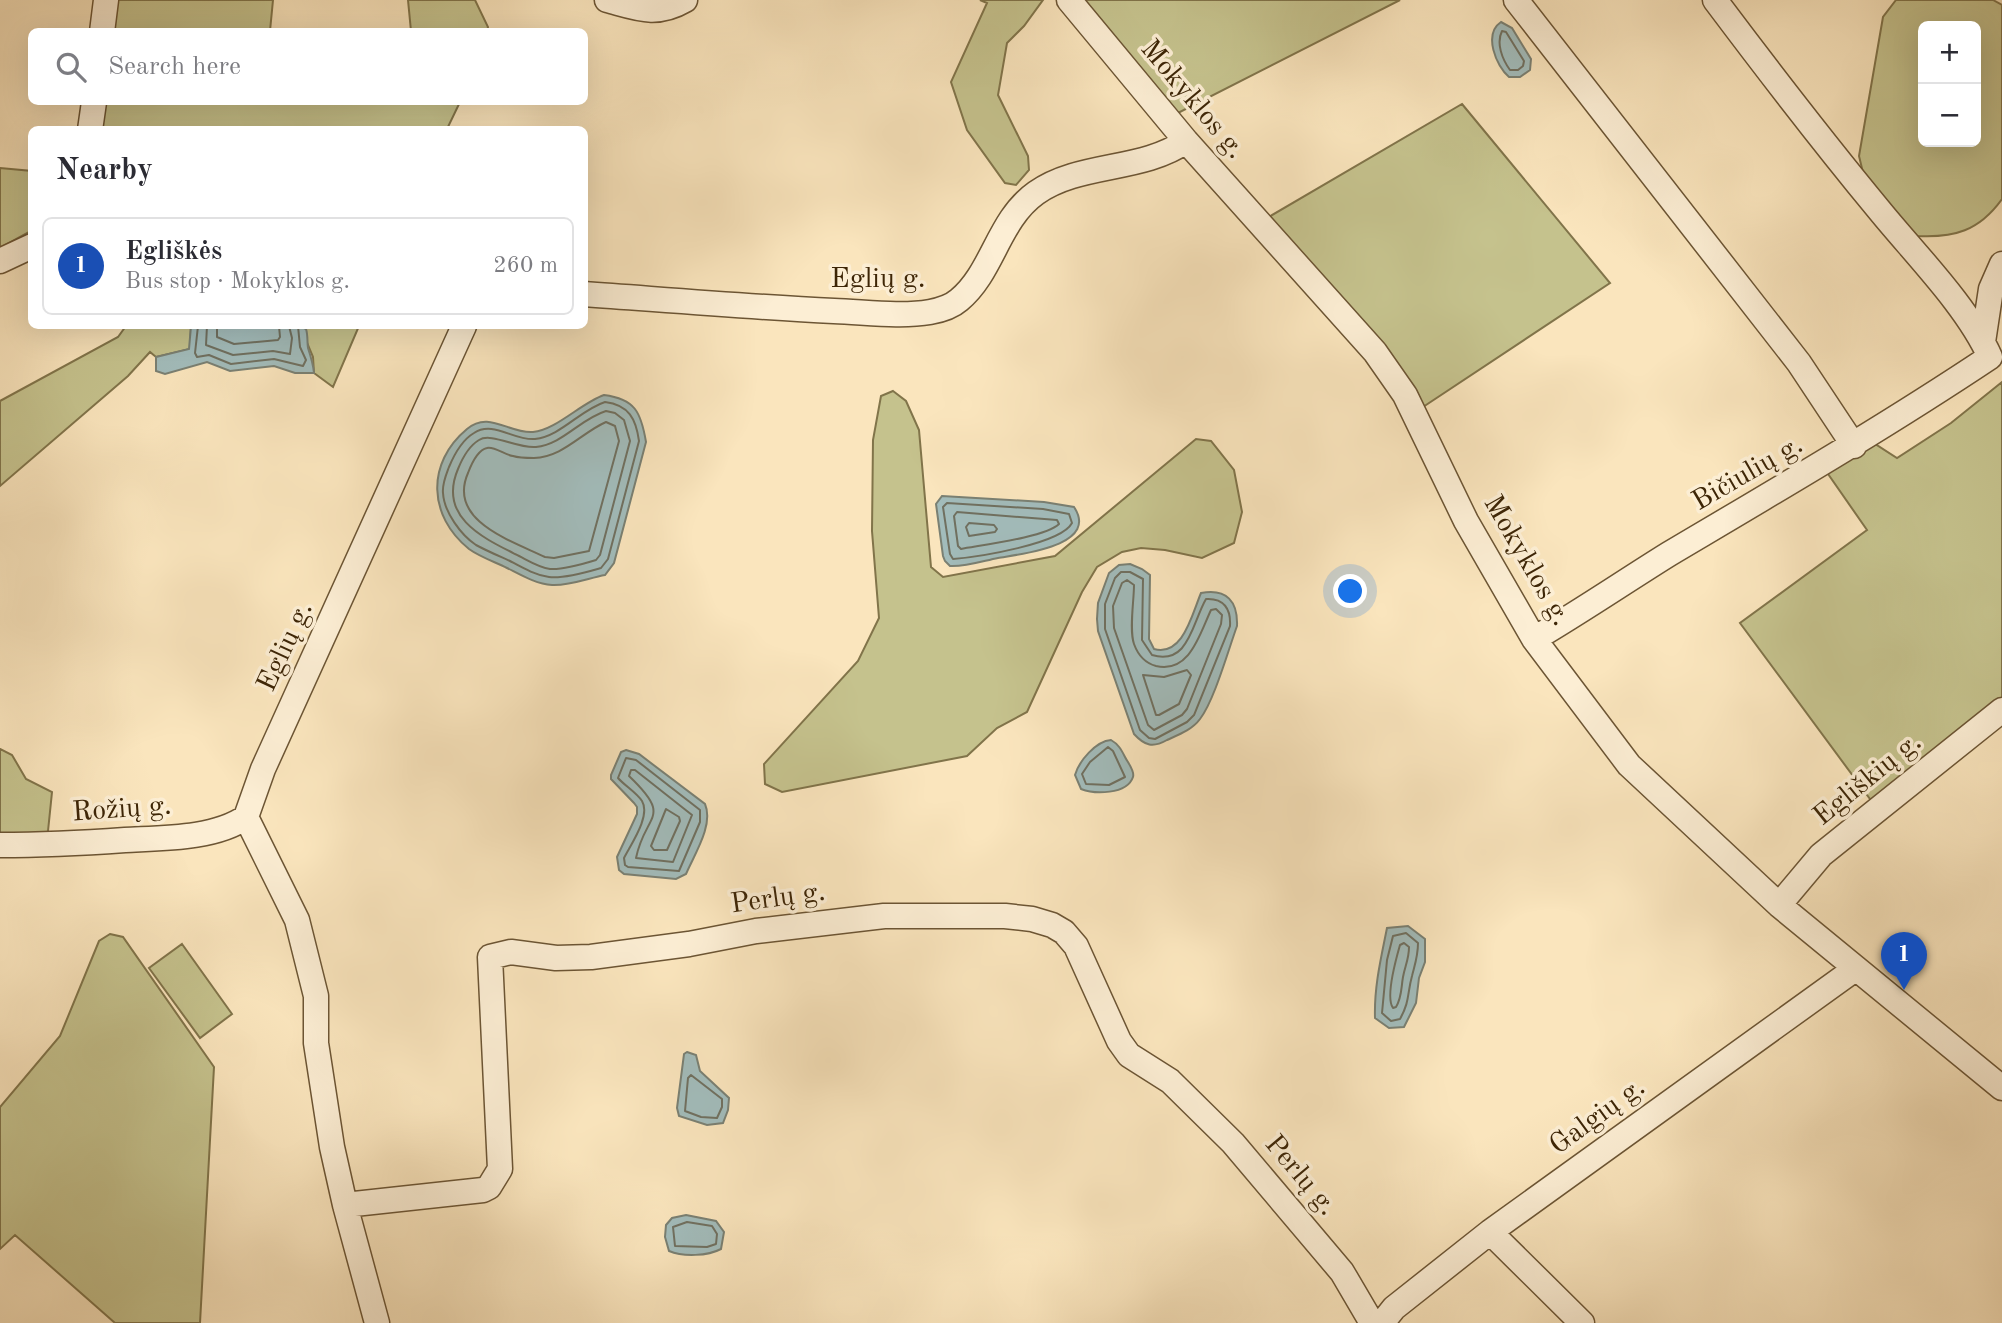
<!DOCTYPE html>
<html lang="en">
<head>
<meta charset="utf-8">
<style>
	:root { --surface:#fff; --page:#f7f7f7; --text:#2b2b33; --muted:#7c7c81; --line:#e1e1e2; --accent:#db2777 }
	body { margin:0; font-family:"Old Standard TT",serif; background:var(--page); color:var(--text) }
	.controls { position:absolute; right:21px; top:21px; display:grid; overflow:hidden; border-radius:10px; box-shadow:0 7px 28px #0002 }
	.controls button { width:63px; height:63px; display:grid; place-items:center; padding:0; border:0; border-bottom:2px solid var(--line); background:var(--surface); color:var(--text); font:35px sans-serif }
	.you { position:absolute; left:1351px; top:592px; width:24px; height:24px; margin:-18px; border:5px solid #fff; border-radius:50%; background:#1a73e8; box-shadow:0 0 0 10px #1a73e833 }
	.badge { display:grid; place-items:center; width:46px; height:46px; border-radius:50%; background:var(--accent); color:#fff; font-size:23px; font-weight:700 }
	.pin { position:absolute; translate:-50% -58px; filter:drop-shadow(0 2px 4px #0008) }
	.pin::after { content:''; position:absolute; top:37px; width:24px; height:21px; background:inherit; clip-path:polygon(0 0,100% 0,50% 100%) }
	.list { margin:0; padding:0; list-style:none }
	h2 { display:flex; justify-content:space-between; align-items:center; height:91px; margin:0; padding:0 28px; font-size:30px }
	h2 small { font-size:23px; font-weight:400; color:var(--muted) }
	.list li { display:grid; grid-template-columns:46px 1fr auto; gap:21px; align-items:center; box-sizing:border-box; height:98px; margin:0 14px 14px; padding:0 14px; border:2px solid var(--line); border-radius:10px }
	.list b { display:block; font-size:26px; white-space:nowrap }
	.list p { margin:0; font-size:23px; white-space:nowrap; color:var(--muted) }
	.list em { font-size:23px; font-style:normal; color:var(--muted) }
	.icon { flex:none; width:38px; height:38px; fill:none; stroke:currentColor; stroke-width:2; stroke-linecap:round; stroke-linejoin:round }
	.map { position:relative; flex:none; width:2002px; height:1323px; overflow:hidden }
	.search { position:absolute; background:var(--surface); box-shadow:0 7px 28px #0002; left:28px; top:28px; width:560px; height:77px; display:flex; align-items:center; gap:18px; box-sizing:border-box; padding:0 24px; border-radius:10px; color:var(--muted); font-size:26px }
	.panel { position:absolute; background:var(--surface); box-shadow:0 7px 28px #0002; left:28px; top:126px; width:560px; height:203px; border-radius:10px }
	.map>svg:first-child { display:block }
	.green { fill:#c5c28d; stroke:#81744a; stroke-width:2; fill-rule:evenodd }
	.water { fill:#a2bcbb; stroke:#7a8073; stroke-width:2 }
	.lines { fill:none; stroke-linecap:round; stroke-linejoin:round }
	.shore { stroke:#707060; stroke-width:2 }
	.minor-casing { stroke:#6c5534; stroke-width:27 }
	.minor { stroke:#fceed4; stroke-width:24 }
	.labels { text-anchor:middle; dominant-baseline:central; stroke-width:7; stroke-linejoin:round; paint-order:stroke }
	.street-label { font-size:28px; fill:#3d2506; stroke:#fceed4 }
</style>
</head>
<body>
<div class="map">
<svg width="2002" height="1323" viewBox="0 0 2002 1323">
	<rect width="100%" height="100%" fill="#fae5bd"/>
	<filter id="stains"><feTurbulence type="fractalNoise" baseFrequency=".00286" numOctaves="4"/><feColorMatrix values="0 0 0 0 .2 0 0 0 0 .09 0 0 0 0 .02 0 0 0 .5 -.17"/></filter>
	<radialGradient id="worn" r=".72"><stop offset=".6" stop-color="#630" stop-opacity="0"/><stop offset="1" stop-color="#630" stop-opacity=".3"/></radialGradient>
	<path class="green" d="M113,0H273L270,31L110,32Z
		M408,0H475L488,27L487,31H411Z
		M980,0H1043L1024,26L1007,43L998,95L1028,156L1029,170L1016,185L1005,183L967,130L951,82L987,3Z
		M1083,0H1400L1178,113Z
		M1896,0H1993L2002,5V199C1979,231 1954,238 1917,236L1866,185L1859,156L1883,17ZM1923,26H1976V142H1923Z
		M101,102H460L447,129L97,130Z
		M1462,104L1610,283L1423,407L1267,218Z
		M0,168L32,171L31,231L0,248Z
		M126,326H191L190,349L156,357L150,352L128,376L0,486V401L118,337Z
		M300,326H359L333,387L314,373L313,357Z
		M2002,382V698L1873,803L1740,623L1867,530L1826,471L1872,442L1897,458L1951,423Z
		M893,391L906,401L919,430L931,567L943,577L1055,556L1196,439L1211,441L1234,470L1242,512L1234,543L1202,558L1165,550L1141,548L1122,552L1097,567L1082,592L1027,712L997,728L967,756L782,792L765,784L764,764L858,661L879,618L872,531L873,440L881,396Z
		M0,749L12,755L26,779L52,792L48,831L38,840L0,841Z
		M110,934L123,937L214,1067L200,1323H115L15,1235L0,1249V1107L60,1036L99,941Z
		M182,944L232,1014L200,1038L149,968Z"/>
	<path class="water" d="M1501,22L1512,28L1531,59L1530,70L1520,77H1509C1496,66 1483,34 1501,22Z
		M191,326H300L306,329C308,335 307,341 308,348C311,357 313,363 314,373H295L274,366L230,371L207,362L165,374L156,371V357L189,349Z
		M604,395C635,399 641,412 646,442L614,563L605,575C589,578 569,586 552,585C536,584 521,575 507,568C495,562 480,557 469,549C428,516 426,463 467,429C489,410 509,434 533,432C556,430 581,403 604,395Z
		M942,496L1044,502L1074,507C1100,546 1020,554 998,558C983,561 965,567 950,566L945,561L943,556L936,504Z
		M1130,564L1142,569L1150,575L1149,639L1154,649C1183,657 1192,614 1201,593C1227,588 1238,602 1237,626C1228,651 1214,701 1200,719C1192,730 1178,735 1167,740C1153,748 1145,746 1134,734L1098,631L1097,619L1098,603L1109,573L1119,565Z
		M1111,740C1118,744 1121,749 1125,757C1128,763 1135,771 1133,777C1127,795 1094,794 1081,789L1075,775C1079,761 1096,741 1111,740Z
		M626,750L639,754L705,804C714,825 694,855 686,874L676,879L624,874L619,870L617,857L637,814V807L634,803L611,779V775L621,752Z
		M1408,926L1425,939V962L1419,978L1416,1003L1404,1027L1389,1028L1375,1018C1374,987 1381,958 1387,928Z
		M687,1052L696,1055L700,1071L729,1098L728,1110L723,1123L707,1125L679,1116L677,1108L684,1054Z
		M686,1215L716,1221L724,1232L721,1249C708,1256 683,1257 669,1251L665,1237L666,1225L672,1218Z"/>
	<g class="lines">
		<path class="shore" d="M1502,31L1506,32L1524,61L1523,66L1518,70H1510C1502,59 1496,43 1502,31Z
			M198,326L195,353L197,357L209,355L231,364L274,359L303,366L306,360L300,347L298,326
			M207,326L206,345L233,355L273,351L290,354L292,338L289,326
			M217,326V337L234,344L278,340L280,337L279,326
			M605,402C629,405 636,419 639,441L608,559L601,568C587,572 564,579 549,577C535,575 523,568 510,561C499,556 487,551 476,545C461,535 444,512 443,493C442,484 446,475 449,467C454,455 462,440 474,433C493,420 514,441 535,439C561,436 580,410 605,402Z
			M606,411L615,413L624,420L630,441L600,555L596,560C583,564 563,570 550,569C537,567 526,559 515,554C481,537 438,516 458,469C462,459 469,446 479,440C491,432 518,449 536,447C563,444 580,419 606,411Z
			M606,422L615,426L619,441L589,551L554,558L545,557C512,541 447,521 468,473C471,465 478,450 487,448C494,446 505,455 513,456C519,458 527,458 534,458C563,457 581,433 606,422Z
			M947,503L1043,509L1069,514L1072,523C1061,544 978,557 953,559L950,554L943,507Z
			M957,512L1057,520L1059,524C1046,537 982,545 961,549L958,546L954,516Z
			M969,523L994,525L997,529L995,532L969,536L966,527Z
			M1121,572H1130L1143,579L1142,640L1152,655C1189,666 1192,623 1206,599C1224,598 1231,609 1230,626L1194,715L1187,722L1155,739L1149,738L1140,730L1105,629V604L1115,578Z
			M1127,580L1134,585C1134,601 1129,630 1134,644C1138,655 1145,663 1156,666C1190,674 1200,633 1211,610L1216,609L1222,615L1221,624L1187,709L1182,715L1154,730L1148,725L1114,628L1113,606L1122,583Z
			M1187,670L1191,675L1179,704L1159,715H1156L1143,675L1164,677Z
			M1108,747L1113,751L1125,777L1109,785L1086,784L1082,774L1090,762Z
			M626,758L636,760L700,810V822L679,871L628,867L625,865L624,858C631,844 651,816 642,801C636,792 625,786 618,778Z
			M631,770H635L692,815L673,862L636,858C645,813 674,819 629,776Z
			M666,809L679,817L680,821L667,850H654L651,846Z
			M1406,933L1418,943C1418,956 1415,964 1412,976C1407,994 1410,1001 1400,1019L1391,1021L1382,1013L1387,960L1393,936Z
			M1404,943L1409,947C1409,959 1405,966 1403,977C1401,988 1402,997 1396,1007L1393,1008C1385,997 1396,959 1400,945Z
			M691,1075L722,1099V1107L717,1118L701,1117L685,1111L688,1078Z
			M687,1222L712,1226L717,1234L716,1244L707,1247L675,1246L673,1227Z"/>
		<g class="minor-casing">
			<path id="minor" d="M607,0C637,8 656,17 685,0
				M1069,0L1186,141L1375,352L1405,395L1466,521L1534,639L1629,765L1779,905L2002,1088
				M1516,0L1799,363L1854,446
				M102,32L106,0
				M90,130L94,102
				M0,261L32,246
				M584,294C668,300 751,307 834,311C865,312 900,317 930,312C941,310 951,307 959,300C993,272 998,220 1036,193C1080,162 1142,172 1186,141
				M1983,342L1991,289L2002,264
				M1534,639C1580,612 1624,582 1669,554C1777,490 1885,427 1990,357C1968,307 1915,254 1880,211C1823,142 1769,72 1715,0
				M0,845C42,845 83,843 125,840C161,838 215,839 246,817
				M1779,905L1821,855L2002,710
				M345,1205L483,1190L489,1187L500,1169L490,957L511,952L556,958L591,957L689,944L756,931L884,916H1005L1032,919L1052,925L1064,932L1076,946L1119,1041L1129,1055L1170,1081L1233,1143L1342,1272L1372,1323
				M1490,1232L1582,1323
				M377,1323L345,1205L332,1147L316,1043V996L297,920L246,817L263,769L464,326
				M1382,1323L1394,1308L1490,1232L1855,969"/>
		</g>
		<use href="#minor" class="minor"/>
	</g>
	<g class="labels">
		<g class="street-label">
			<text transform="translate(1192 100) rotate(50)">Mokyklos g.</text>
			<text x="878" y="280">Eglių g.</text>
			<text transform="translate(1748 474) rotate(-30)">Bičiulių g.</text>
			<text transform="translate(1526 561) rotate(60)">Mokyklos g.</text>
			<text transform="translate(286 647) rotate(-65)">Eglių g.</text>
			<text transform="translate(1868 780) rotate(-39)">Egliškių g.</text>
			<text transform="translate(122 810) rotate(-4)">Rožių g.</text>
			<text transform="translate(778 899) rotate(-8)">Perlų g.</text>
			<text transform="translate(1598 1117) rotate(-36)">Galgių g.</text>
			<text transform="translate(1300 1176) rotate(50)">Perlų g.</text>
		</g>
	</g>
	<rect width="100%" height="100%" filter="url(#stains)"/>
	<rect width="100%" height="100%" fill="url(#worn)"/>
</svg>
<div class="controls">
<button>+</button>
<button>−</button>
</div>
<div class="you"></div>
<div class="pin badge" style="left:1904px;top:990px;background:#1a4fb4">1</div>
<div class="search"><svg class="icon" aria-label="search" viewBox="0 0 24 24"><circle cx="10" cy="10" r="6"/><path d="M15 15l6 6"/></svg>Search here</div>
<section class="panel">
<h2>Nearby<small></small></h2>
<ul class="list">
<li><span class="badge" style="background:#1a4fb4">1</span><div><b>Egliškės</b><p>Bus stop · Mokyklos g.</p></div><em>260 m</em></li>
</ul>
</section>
</div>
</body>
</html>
